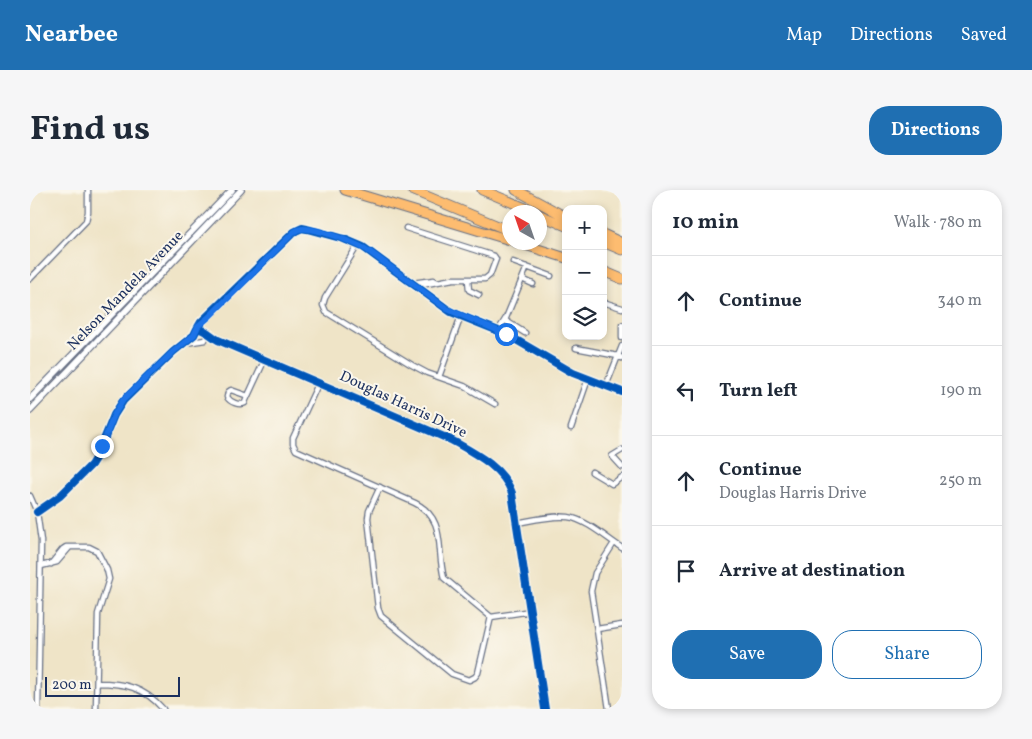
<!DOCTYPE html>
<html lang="en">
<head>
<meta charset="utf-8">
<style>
	:root { --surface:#fff; --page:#f6f6f7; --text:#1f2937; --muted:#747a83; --line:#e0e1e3; --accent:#1f6fb2 }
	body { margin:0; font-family:Vollkorn,serif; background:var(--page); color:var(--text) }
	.controls { position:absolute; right:15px; top:15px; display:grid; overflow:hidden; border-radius:10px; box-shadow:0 2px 8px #0003 }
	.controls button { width:45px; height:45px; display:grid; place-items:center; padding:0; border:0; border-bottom:1px solid var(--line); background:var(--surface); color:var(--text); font:25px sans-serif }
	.compass { position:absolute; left:472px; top:15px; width:45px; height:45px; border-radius:50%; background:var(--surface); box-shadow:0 2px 8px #0003; rotate:320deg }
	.scale { position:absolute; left:15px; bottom:12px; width:135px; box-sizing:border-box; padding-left:5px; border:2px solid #1b2f5e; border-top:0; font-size:14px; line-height:18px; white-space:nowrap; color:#1b2f5e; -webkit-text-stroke:4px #fbf7ec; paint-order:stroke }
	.stop { position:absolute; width:15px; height:15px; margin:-11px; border:4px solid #1a73e8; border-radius:50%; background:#fff }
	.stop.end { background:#1a73e8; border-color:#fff; box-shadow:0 1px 5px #0008 }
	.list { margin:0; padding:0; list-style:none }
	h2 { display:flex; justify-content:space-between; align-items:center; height:65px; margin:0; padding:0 20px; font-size:21px }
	h2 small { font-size:16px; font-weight:400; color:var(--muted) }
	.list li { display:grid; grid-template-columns:32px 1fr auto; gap:15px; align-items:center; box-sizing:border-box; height:90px; padding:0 20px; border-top:1px solid var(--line) }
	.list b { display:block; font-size:19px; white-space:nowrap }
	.list p { margin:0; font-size:16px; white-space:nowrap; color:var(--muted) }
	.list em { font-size:16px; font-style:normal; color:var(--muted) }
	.actions { display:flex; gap:10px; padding:15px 20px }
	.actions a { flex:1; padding:11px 0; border:1px solid var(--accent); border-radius:20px; text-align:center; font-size:18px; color:var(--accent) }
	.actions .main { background:var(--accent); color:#fff }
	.icon { flex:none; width:28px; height:28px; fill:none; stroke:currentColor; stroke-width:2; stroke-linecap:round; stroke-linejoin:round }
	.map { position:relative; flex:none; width:592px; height:519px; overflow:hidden; border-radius:20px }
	header { display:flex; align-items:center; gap:30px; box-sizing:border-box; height:70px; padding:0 25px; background:var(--accent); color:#fff }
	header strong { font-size:24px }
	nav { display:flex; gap:28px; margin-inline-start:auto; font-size:18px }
	.intro { display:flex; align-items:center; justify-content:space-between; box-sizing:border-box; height:120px; padding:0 30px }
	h1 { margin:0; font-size:35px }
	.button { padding:12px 22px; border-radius:20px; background:var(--accent); color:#fff; font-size:18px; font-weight:700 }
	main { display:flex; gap:30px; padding:0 30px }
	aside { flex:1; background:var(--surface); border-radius:20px; box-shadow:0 2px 8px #0003 }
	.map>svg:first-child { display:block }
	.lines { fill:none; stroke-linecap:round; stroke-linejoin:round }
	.minor-casing { stroke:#656e83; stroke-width:7 }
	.tertiary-casing { stroke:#656e83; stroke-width:8 }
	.motorway-casing { stroke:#656e83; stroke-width:11 }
	.minor { stroke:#fff; stroke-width:4.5 }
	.tertiary { stroke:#fff; stroke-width:5.5 }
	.motorway { stroke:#fdbc6f; stroke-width:9 }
	.cycleway-casing { stroke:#fbf7ec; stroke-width:11 }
	.cycleway { stroke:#0057b8; stroke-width:8 }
	.route { stroke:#1a73e8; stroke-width:6 }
	.labels { text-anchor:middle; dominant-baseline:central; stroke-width:4; stroke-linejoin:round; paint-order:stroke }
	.street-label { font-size:15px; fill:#1b2f5e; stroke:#fbf7ec }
</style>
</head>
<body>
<header>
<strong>Nearbee</strong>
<nav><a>Map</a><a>Directions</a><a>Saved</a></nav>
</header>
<div class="intro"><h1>Find us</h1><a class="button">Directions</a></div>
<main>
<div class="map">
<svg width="592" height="519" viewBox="0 0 592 519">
	<rect width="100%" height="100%" fill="#fbf7ec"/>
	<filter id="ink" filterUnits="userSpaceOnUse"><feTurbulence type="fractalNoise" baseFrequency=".02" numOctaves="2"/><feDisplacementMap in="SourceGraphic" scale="10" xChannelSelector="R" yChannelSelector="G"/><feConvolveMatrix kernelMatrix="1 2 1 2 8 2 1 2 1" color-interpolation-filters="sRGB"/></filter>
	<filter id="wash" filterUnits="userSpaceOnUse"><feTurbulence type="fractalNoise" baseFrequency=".0096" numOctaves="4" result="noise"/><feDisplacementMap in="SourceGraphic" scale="20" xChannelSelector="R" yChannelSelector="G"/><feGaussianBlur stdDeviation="1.12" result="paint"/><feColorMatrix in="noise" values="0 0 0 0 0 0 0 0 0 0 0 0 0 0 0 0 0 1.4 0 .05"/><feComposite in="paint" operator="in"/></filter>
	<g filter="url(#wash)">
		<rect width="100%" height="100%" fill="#efe4c7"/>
	</g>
	<g filter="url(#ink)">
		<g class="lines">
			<g class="minor-casing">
				<path id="minor" d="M376,38L464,66L466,69L460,85L455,89H423L386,96
					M328,55L295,108L293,115L296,122L382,175L397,183L434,196L465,214
					M483,72L521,86
					M0,89L56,31L58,22V0
					M492,89L503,94
					M438,90L439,100L449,105
					M382,93L404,90L407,92
					M573,112L592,118
					M476,131L495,143
					M592,135V148
					M166,141L171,132L264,42L272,38L277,39L314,49L333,57L421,122L476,144L543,183L592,202
					M468,141L476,128L497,77
					M156,153L175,150L177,144
					M546,158L588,166L592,168
					M409,187L431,126
					M289,192L263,248V254L266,260L385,313C417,329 406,359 414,388L461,427L501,421
					M576,196L592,156
					M218,206L201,200L198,202L197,207C200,212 209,216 215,213L216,210L235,169
					M541,238L558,189
					M592,260L582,266L592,277
					M562,282L582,294L592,287
					M350,297L339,321L338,328L348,418L351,426L422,484L439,490L445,487L448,483L461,427
					M0,306L7,322L11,351L8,519
					M7,322L30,306L61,275L69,262L84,225L93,211L143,162L164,145L167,139C174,138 181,146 188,150L421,250C444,263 473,277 482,303L515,519
					M487,333C503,330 522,325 538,327C555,329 578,349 592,358
					M21,374L33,359L36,357H59L67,361L77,380L79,389L68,424L66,519
					M11,376L27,372L39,358
					M567,439L592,435
					M67,493C94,493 114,497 133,519
					M579,519L561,401L565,383L584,353"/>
			</g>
			<g class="tertiary-casing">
				<path id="tertiary" d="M0,209L202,0
					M0,221L211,0"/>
			</g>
			<g class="motorway-casing">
				<path id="motorway" d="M315,0L480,50
					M382,0L480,41
					M452,0L505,22
					M486,0L536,27
					M510,25L536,36
					M573,44L592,53
					M486,52L536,68
					M573,52L592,60
					M573,81L592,89"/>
			</g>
			<use href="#minor" class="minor"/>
			<use href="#tertiary" class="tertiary"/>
			<use href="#motorway" class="motorway"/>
			<g class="cycleway-casing">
				<path id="cycleway" d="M166,141L171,132L264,42L272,38L277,39L314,49L333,57L421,122L476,144L543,183L592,202
					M7,322L30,306L61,275L69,262L84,225L93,211L143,162L164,145L167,139C174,138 181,146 188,150L421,250C444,263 473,277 482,303L515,519"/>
			</g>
			<use href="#cycleway" class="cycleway"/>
		</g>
	</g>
	<g class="lines" filter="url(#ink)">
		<path class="route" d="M72,256L84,225L93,210L143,162L164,145L168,136L179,127L264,42C267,40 268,39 271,39C285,37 329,54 340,62L417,119L476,144"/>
	</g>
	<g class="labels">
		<g class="street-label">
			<text transform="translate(96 101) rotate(-46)">Nelson Mandela Avenue</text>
			<text transform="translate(373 215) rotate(25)">Douglas Harris Drive</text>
		</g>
	</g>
</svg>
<div class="controls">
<button>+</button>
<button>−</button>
<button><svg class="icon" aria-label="layers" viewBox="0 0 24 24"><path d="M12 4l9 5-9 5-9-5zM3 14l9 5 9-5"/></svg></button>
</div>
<svg class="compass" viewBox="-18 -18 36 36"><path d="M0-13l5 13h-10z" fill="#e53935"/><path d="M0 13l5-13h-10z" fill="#747a83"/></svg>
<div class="scale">200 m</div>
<div class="stop" style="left:476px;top:144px"></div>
<div class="stop end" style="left:72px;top:256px"></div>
</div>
<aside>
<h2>10 min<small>Walk · 780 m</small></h2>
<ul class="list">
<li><svg class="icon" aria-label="ahead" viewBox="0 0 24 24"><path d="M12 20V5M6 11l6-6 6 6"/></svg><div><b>Continue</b></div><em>340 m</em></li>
<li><svg class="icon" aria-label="left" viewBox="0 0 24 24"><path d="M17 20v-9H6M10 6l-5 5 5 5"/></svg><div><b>Turn left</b></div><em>190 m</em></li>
<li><svg class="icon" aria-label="ahead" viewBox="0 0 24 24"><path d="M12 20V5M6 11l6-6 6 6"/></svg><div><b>Continue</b><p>Douglas Harris Drive</p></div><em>250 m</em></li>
<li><svg class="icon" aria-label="arrive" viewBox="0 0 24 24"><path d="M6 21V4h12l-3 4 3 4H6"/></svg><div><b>Arrive at destination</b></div></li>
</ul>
<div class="actions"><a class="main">Save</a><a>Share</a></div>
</aside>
</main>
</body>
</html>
